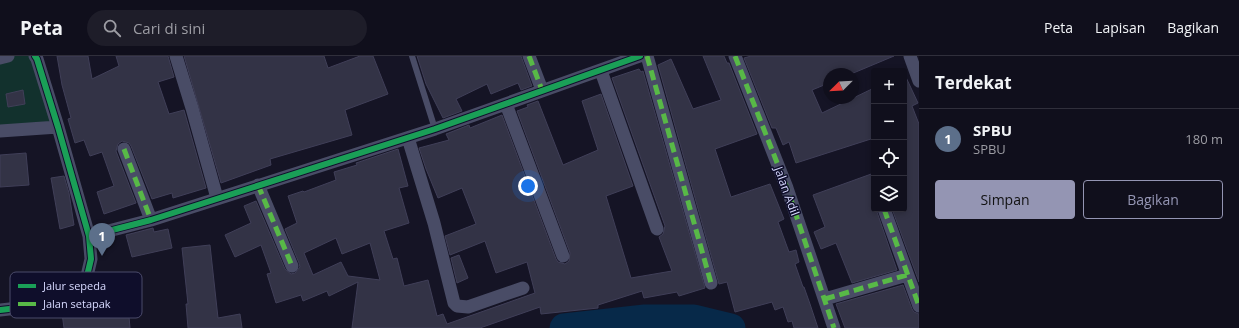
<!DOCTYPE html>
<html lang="id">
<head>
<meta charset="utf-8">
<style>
	:root { --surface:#100f1c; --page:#1e1d29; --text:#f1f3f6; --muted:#9c9ca3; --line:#302f3b; --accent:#9495b3 }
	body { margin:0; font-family:"Open Sans",sans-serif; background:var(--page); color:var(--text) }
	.controls { position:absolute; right:12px; top:12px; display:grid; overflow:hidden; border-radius:4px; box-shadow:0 2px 6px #0003 }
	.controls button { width:36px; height:36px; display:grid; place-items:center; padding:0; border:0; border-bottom:1px solid var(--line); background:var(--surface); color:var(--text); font:20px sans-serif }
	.compass { position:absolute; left:823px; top:12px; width:36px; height:36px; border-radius:50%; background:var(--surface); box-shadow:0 2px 6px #0003; rotate:246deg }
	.you { position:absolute; left:528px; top:130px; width:14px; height:14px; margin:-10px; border:3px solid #fff; border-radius:50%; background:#1a73e8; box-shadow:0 0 0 6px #1a73e833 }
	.badge { display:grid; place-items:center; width:26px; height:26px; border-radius:50%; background:var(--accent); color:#fff; font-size:13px; font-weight:700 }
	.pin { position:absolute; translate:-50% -33px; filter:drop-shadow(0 1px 2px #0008) }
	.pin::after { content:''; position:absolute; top:21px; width:14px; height:12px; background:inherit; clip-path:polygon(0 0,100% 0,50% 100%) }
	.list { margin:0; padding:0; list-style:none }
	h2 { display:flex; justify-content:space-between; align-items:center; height:52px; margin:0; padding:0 16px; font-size:17px }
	h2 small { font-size:13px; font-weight:400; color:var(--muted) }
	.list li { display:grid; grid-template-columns:26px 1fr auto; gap:12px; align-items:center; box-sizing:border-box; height:60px; padding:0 16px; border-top:1px solid var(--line) }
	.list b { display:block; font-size:15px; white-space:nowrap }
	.list p { margin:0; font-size:13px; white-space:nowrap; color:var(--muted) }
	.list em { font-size:13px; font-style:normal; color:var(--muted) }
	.actions { display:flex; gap:8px; padding:12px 16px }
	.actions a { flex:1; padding:9px 0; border:1px solid var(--accent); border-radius:4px; text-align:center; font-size:14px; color:var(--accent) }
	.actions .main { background:var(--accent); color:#111 }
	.icon { flex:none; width:22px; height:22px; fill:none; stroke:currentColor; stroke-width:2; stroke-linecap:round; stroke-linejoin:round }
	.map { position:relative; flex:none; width:919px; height:272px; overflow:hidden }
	header { display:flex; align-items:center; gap:24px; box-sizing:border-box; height:56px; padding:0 20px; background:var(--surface); border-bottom:1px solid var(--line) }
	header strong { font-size:19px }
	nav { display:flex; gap:22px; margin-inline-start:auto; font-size:14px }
	.search { width:280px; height:36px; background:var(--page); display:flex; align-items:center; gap:10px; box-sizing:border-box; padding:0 14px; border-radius:22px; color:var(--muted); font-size:15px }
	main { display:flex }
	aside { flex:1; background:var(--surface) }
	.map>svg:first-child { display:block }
	.green { fill:#12312d }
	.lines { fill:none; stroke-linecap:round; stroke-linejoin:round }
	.river { stroke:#072949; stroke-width:29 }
	.building { fill:#333346; stroke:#403f58; fill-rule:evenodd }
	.lane { stroke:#494c66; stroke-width:6 }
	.street { stroke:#494c66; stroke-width:13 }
	.quiet { stroke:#58b947; stroke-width:5; stroke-dasharray:10 5; stroke-linecap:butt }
	.cycleway-casing { stroke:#0f0e2b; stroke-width:8 }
	.cycleway { stroke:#1a9f57; stroke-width:6 }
	.labels { text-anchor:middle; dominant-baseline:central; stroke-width:3; stroke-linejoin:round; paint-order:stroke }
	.street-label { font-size:12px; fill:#d8daff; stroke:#0f0e2b }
	.key { fill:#0f0e2b; stroke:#4b4b6b; stroke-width:1 }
	.key-label { font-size:11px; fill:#d8daff }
</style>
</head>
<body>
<header>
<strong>Peta</strong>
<div class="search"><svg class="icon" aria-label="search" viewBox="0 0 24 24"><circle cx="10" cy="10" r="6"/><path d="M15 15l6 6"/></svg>Cari di sini</div>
<nav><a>Peta</a><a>Lapisan</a><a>Bagikan</a></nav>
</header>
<main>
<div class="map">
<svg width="919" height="272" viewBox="0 0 919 272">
	<rect width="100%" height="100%" fill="#151425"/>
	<path class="green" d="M12,0H34L56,69L0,74V3Z"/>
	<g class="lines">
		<path class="river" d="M564,272L645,263H694L731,272"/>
	</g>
	<path class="building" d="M57,0H88L92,23L119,10L116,0H168L174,21L158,26L169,58L184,54L206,132L173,142L172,137L152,143L131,90L129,87L122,85L118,88L116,95L136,147L104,158L97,136L114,130L102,96L90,100L84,84L75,87L68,63L71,62L62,29Z
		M184,0H324L328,12L360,0H373L388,38L345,54L352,79L270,103L271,109L221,127Z
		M417,0H521L532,30L521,34L518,27L491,38L487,28L456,43L462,55L443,62L426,28Z
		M703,0H724L727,7H729L757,78L715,93L731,141L770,128L784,163L778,166L789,196L796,194L799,206L795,208L803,231H804L810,248L818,272H794L792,265L788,266L783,251L775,254L772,246L735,256L727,226L719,228L658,9L671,3L693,53L721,44Z
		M751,0H894L851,18H829V27L812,34L822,57L874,32V82L796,107L789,86L783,89L776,72H772L744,2Z
		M639,13L641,16L643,15L705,232L679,240L677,236L644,242L642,235L598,249V252L541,258L540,251L480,272H352L358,226L329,240L327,235L303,245L301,239L276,247L267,218L271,217L261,189L235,201L225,179L251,167L244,150L256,145L285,213L291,218L295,217L300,211L299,207L285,173L297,167L288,140L303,135L304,136L336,124L334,116L357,109L356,107L398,93L408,130L399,132L409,167L384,175L393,203L397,202L404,230L428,224L437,260L443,258L447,268L535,237L527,206L496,217L485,185L450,199L445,180L476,168L462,132L438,142L426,113L419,92L449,84L446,78L469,69L470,72L502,59L556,203L558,206L565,208L569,205L570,197L517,55L528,51L527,49L538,45L563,109L598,94L582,45L601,38L633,130L606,140L631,222L672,215L659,181L663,178L665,170L612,22ZM336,182L342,198L370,187L380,224L348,220L341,206L313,219L304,197Z
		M904,17L918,47L912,50L919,68V226L892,153H904Z
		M23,34L25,48L8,51L6,38Z
		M26,97L29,129L0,131V99Z
		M874,117V153H876L897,214L852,227L836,187L821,193L814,176L825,171L813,139Z
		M64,120L69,137L74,169L60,173L51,122Z
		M153,172L154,176L168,173L172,192L132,201L126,179Z
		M210,189L218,262L240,258L242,272H188L186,248H188L182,192Z
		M459,199L468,222L457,227L451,202Z
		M903,229L912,253L914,256L919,258V272H845L836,248Z
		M127,238L130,272H64L61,250L75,243Z"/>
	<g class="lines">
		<path class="lane" d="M412,0L435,73"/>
		<path class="street" d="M176,0L192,52L217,142
			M529,0L542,34
			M647,0L711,227
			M735,0L787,132L834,272
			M910,0L919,25
			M0,2L8,0
			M601,15L657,173
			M506,48L563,200
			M0,75L58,71
			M408,82L434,167L454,247L457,250L468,251L523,232
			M124,93L151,164
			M258,129L292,210
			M884,153L919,250
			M89,180L151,164L435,73L640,0
			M825,243L907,219
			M0,254L45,249L70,237L87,220L91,203L89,180L58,71L37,3L35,0"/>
		<path class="quiet" d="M529,0L542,34
			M647,0L711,227
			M735,0L787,132L834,272
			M124,93L151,164
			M258,129L292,210
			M884,153L919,250
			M825,243L907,219"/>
		<g class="cycleway-casing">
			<path id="cycleway" d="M89,180L151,164L435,73L640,0
				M0,254L45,249L70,237L87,220L91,203L89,180L58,71L37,3L35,0"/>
		</g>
		<use href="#cycleway" class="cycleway"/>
	</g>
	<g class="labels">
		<g class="street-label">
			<text transform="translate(787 135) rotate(70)">Jalan Adil</text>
		</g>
	</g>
	<rect x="10" y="216" width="132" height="46" rx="6" class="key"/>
	<rect x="18" y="228" width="18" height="4" fill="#1a9f57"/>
	<rect x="18" y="246" width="18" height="4" fill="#58b947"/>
	<g class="key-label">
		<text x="43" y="234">Jalur sepeda</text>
		<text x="43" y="252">Jalan setapak</text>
	</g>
</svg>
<div class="controls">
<button>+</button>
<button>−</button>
<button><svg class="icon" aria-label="locate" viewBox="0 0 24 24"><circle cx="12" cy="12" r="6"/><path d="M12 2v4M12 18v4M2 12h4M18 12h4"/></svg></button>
<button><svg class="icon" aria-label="layers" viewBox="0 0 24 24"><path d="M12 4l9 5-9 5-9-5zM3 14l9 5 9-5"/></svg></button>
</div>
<svg class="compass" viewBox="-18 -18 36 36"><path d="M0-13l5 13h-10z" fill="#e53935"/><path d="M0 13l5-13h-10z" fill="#9c9ca3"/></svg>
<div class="you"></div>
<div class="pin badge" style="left:102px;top:200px;background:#5c6f8a">1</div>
</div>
<aside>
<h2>Terdekat<small></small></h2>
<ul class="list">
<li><span class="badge" style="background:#5c6f8a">1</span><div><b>SPBU</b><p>SPBU</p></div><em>180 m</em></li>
</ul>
<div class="actions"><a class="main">Simpan</a><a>Bagikan</a></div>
</aside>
</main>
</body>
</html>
